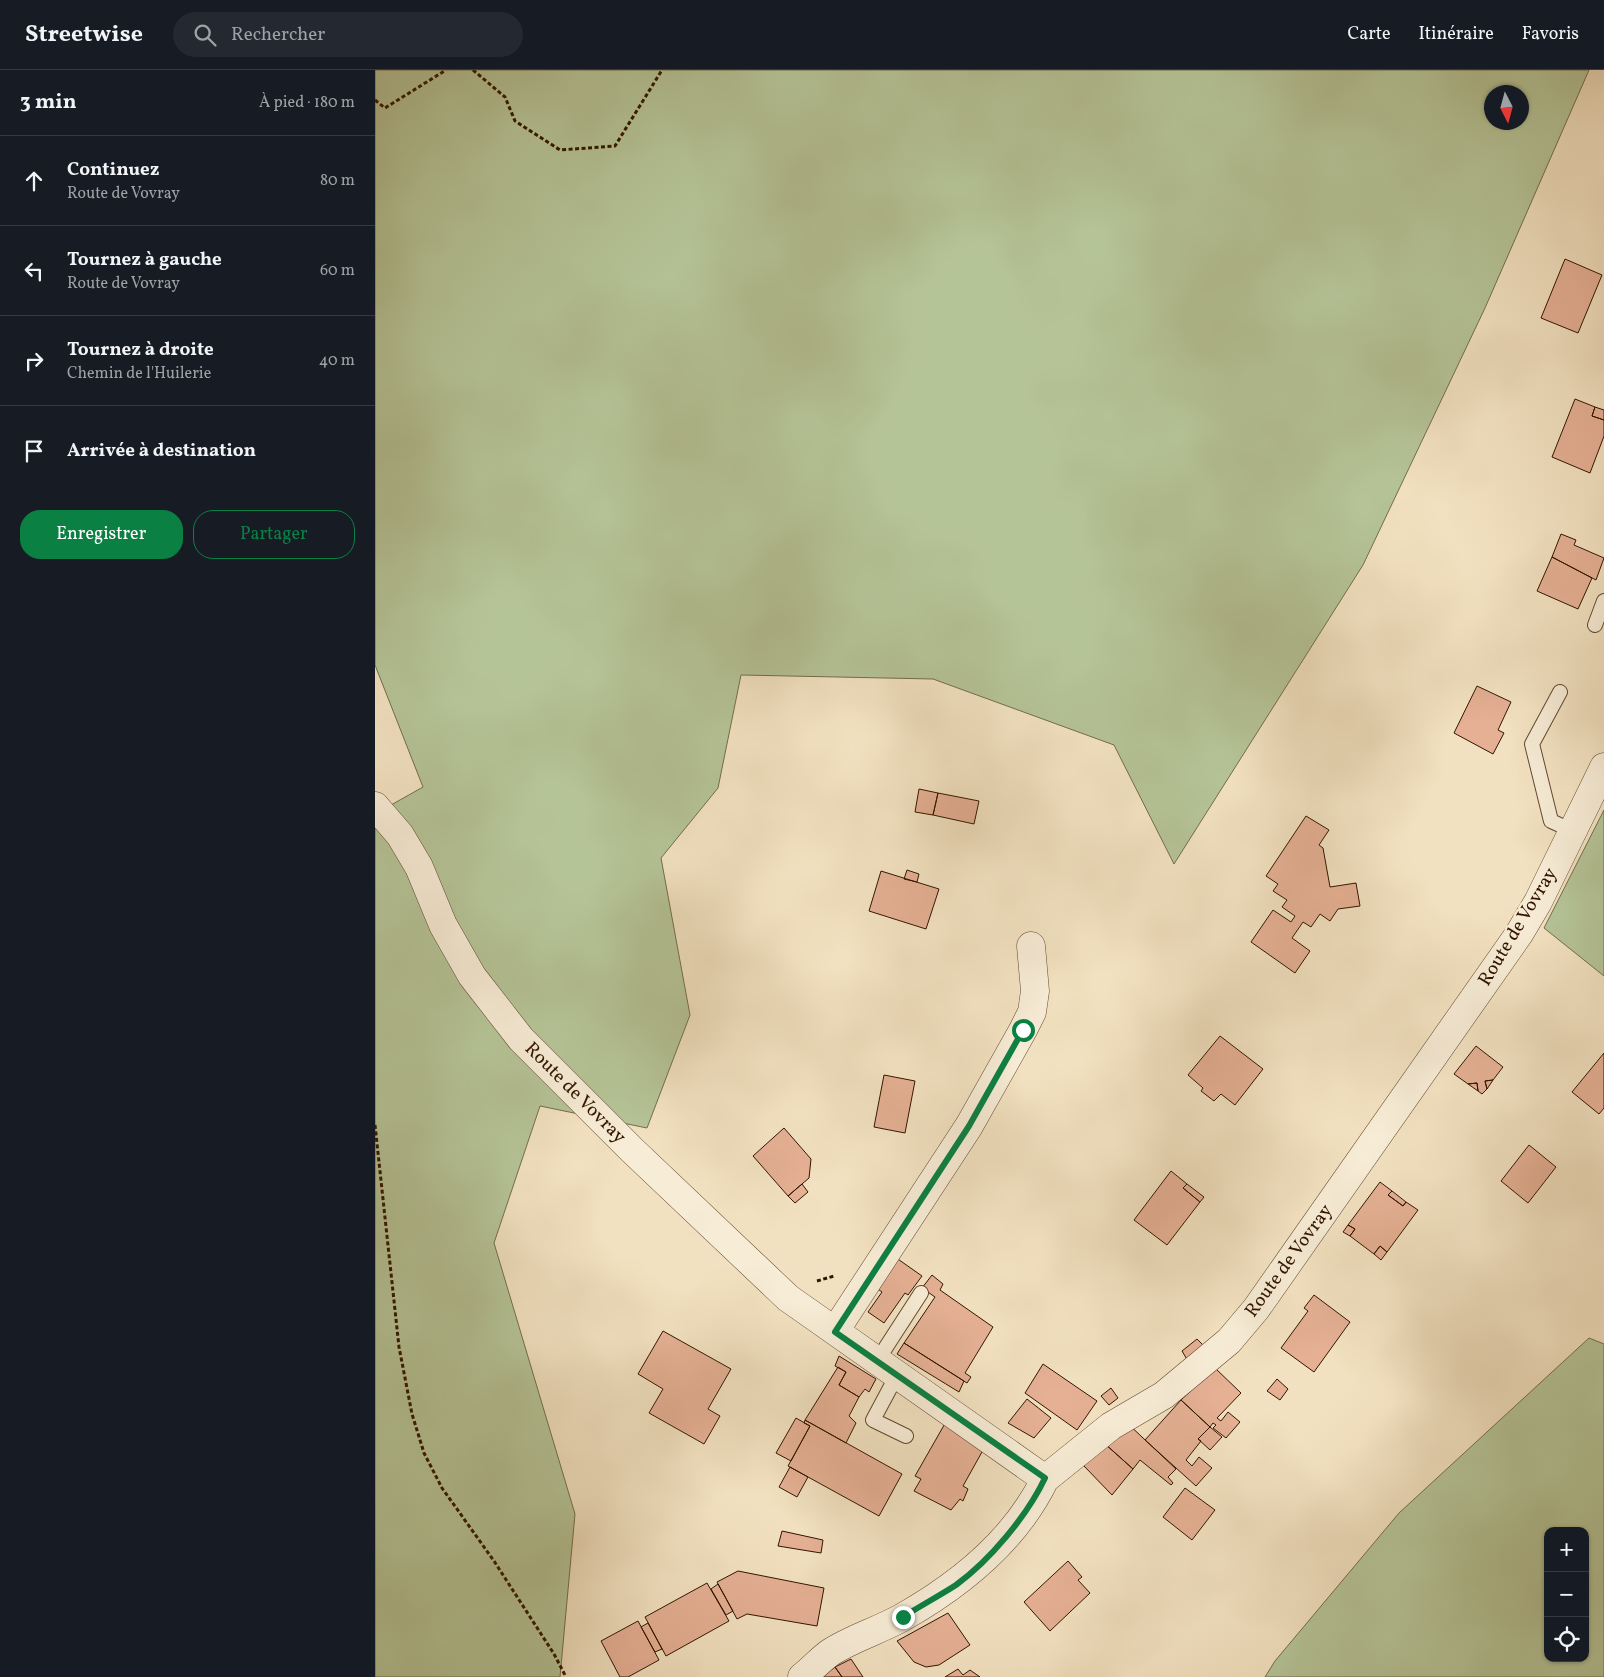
<!DOCTYPE html>
<html lang="fr">
<head>
<meta charset="utf-8">
<style>
	:root { --surface:#171b24; --page:#242831; --text:#f1f3f6; --muted:#9ea1a6; --line:#363941; --accent:#0b8043 }
	body { margin:0; font-family:Vollkorn,serif; background:var(--page); color:var(--text) }
	.controls { position:absolute; right:15px; bottom:15px; display:grid; overflow:hidden; border-radius:10px; box-shadow:0 1px 4px #0004 }
	.controls button { width:45px; height:45px; display:grid; place-items:center; padding:0; border:0; border-bottom:1px solid var(--line); background:var(--surface); color:var(--text); font:25px sans-serif }
	.compass { position:absolute; left:1109px; top:15px; width:45px; height:45px; border-radius:50%; background:var(--surface); box-shadow:0 1px 4px #0004; rotate:174deg }
	.stop { position:absolute; width:15px; height:15px; margin:-11px; border:4px solid #0b8043; border-radius:50%; background:#fff }
	.stop.end { background:#0b8043; border-color:#fff; box-shadow:0 1px 5px #0008 }
	.list { margin:0; padding:0; list-style:none }
	h2 { display:flex; justify-content:space-between; align-items:center; height:65px; margin:0; padding:0 20px; font-size:21px }
	h2 small { font-size:16px; font-weight:400; color:var(--muted) }
	.list li { display:grid; grid-template-columns:32px 1fr auto; gap:15px; align-items:center; box-sizing:border-box; height:90px; padding:0 20px; border-top:1px solid var(--line) }
	.list b { display:block; font-size:19px; white-space:nowrap }
	.list p { margin:0; font-size:16px; white-space:nowrap; color:var(--muted) }
	.list em { font-size:16px; font-style:normal; color:var(--muted) }
	.actions { display:flex; gap:10px; padding:15px 20px }
	.actions a { flex:1; padding:11px 0; border:1px solid var(--accent); border-radius:20px; text-align:center; font-size:18px; color:var(--accent) }
	.actions .main { background:var(--accent); color:#fff }
	.icon { flex:none; width:28px; height:28px; fill:none; stroke:currentColor; stroke-width:2; stroke-linecap:round; stroke-linejoin:round }
	.map { position:relative; flex:none; width:1229px; height:1607px; overflow:hidden }
	header { display:flex; align-items:center; gap:30px; box-sizing:border-box; height:70px; padding:0 25px; background:var(--surface); border-bottom:1px solid var(--line) }
	header strong { font-size:24px }
	nav { display:flex; gap:28px; margin-inline-start:auto; font-size:18px }
	.search { width:350px; height:45px; background:var(--page); display:flex; align-items:center; gap:12px; box-sizing:border-box; padding:0 18px; border-radius:28px; color:var(--muted); font-size:19px }
	main { display:flex }
	aside { flex:1; background:var(--surface) }
	.map>svg:first-child { display:block }
	.green { fill:#b5c497; stroke:#746c4c; fill-rule:evenodd }
	.building { fill:#e5b094; stroke:#321500 }
	.lines { fill:none; stroke-linecap:round; stroke-linejoin:round }
	.lane-casing { stroke:#624830; stroke-width:16 }
	.street-casing { stroke:#624830; stroke-width:29 }
	.path { stroke:#321500; stroke-width:3; stroke-dasharray:4 2.5; stroke-linecap:butt }
	.lane { stroke:#f7ecd6; stroke-width:14 }
	.street { stroke:#f7ecd6; stroke-width:28 }
	.route { stroke:#0b8043; stroke-width:6 }
	.labels { text-anchor:middle; dominant-baseline:central; stroke-width:4.5; stroke-linejoin:round; paint-order:stroke }
	.street-label { font-size:19px; fill:#321500; stroke:#f7ecd6 }
</style>
</head>
<body>
<header>
<strong>Streetwise</strong>
<div class="search"><svg class="icon" aria-label="search" viewBox="0 0 24 24"><circle cx="10" cy="10" r="6"/><path d="M15 15l6 6"/></svg>Rechercher</div>
<nav><a>Carte</a><a>Itinéraire</a><a>Favoris</a></nav>
</header>
<main>
<aside>
<h2>3 min<small>À pied · 180 m</small></h2>
<ul class="list">
<li><svg class="icon" aria-label="ahead" viewBox="0 0 24 24"><path d="M12 20V5M6 11l6-6 6 6"/></svg><div><b>Continuez</b><p>Route de Vovray</p></div><em>80 m</em></li>
<li><svg class="icon" aria-label="left" viewBox="0 0 24 24"><path d="M17 20v-9H6M10 6l-5 5 5 5"/></svg><div><b>Tournez à gauche</b><p>Route de Vovray</p></div><em>60 m</em></li>
<li><svg class="icon" aria-label="right" viewBox="0 0 24 24"><path d="M7 20v-9h11M14 6l5 5-5 5"/></svg><div><b>Tournez à droite</b><p>Chemin de l'Huilerie</p></div><em>40 m</em></li>
<li><svg class="icon" aria-label="arrive" viewBox="0 0 24 24"><path d="M6 21V4h12l-3 4 3 4H6"/></svg><div><b>Arrivée à destination</b></div></li>
</ul>
<div class="actions"><a class="main">Enregistrer</a><a>Partager</a></div>
</aside>
<div class="map">
<svg width="1229" height="1607" viewBox="0 0 1229 1607">
	<rect width="100%" height="100%" fill="#f2e1c0"/>
	<filter id="stains"><feTurbulence type="fractalNoise" baseFrequency=".004" numOctaves="4"/><feColorMatrix values="0 0 0 0 .2 0 0 0 0 .09 0 0 0 0 .02 0 0 0 .5 -.17"/></filter>
	<radialGradient id="worn" r=".72"><stop offset=".6" stop-color="#630" stop-opacity="0"/><stop offset="1" stop-color="#630" stop-opacity=".3"/></radialGradient>
	<path class="green" d="M0,0H1214L1110,238L988,495L799,794L739,675L558,609L366,605L343,718L286,788L315,945L272,1058L165,1036L119,1173L200,1444L185,1607H0V744L48,717L0,595ZM1116,22H1146V52H1116Z
		M1229,740V906L1169,858Z
		M1214,1268L1229,1274V1607H890L900,1591L1024,1443ZM1173,1461H1210V1588H1173Z"/>
	<path class="building" d="M1190,189L1227,205L1203,263L1166,248Z
		M1200,329L1220,337L1217,346L1229,350V366L1215,403L1177,387Z
		M1220,337L1229,340V350L1217,346Z
		M1186,464L1201,470L1199,475L1229,488L1221,510L1177,487Z
		M1177,487L1217,508L1203,539L1162,521Z
		M1102,616L1136,632L1123,660L1129,663L1118,684L1079,663Z
		M544,719L563,723L558,745L540,742Z
		M563,723L604,731L599,754L558,745Z
		M931,746L954,760L944,775L948,778L955,817L981,813L985,836L963,839L955,851L945,844L936,857L928,852L917,868L935,881L920,903L876,872L898,840L916,852L920,846L907,837L912,830L898,821L903,814L891,806Z
		M532,800L544,804L542,812L529,809Z
		M506,801L564,819L551,859L494,841Z
		M845,966L888,999L860,1035L846,1024L839,1031L826,1021L828,1018L813,1005Z
		M1101,976L1128,997L1118,1010L1110,1011L1112,1019L1107,1024L1103,1021L1102,1013L1093,1014L1079,1004Z
		M1229,983V1038L1224,1044L1197,1022Z
		M509,1005L540,1011L530,1063L499,1057Z
		M1118,1010L1112,1019L1110,1011Z
		M1102,1013L1103,1021L1093,1014Z
		M409,1058L436,1089L434,1108L413,1126L378,1086Z
		M1154,1075L1181,1097L1153,1133L1126,1111Z
		M796,1101L812,1114L808,1118L825,1132L792,1175L759,1150Z
		M1005,1112L1017,1121L1013,1125L1028,1136L1031,1132L1043,1140L1012,1182L1005,1176L999,1184L975,1166L980,1159L973,1155Z
		M427,1114L433,1122L420,1133L413,1126Z
		M812,1114L829,1127L825,1132L808,1118Z
		M1017,1121L1031,1132L1028,1136L1013,1125Z
		M973,1155L980,1159L975,1166L968,1162Z
		M1005,1176L1012,1182L1006,1190L999,1184Z
		M520,1187L547,1206L533,1225L530,1223L509,1253L493,1242L507,1222L503,1219Z
		M557,1205L568,1214L565,1220L618,1257L590,1303L596,1307L592,1313L529,1273L560,1227L547,1218Z
		M939,1225L975,1252L939,1302L906,1278L933,1241L929,1238Z
		M288,1261L356,1299L333,1339L345,1346L329,1374L274,1343L288,1319L263,1304Z
		M822,1269L830,1277L813,1291L807,1281Z
		M529,1273L589,1311L584,1322L522,1284Z
		M464,1286L501,1309L494,1322L490,1319L484,1327L464,1315L471,1302L460,1296Z
		M668,1294L722,1331L702,1360L650,1323Z
		M463,1297L471,1302L464,1315L484,1327L474,1346L481,1353L471,1373L430,1350Z
		M840,1298L866,1323L842,1348L846,1351L853,1342L865,1352L851,1368L838,1358L841,1355L838,1353L835,1357L806,1330Z
		M902,1309L913,1319L905,1330L892,1321Z
		M736,1318L743,1328L734,1335L726,1326Z
		M652,1329L676,1348L659,1368L633,1353Z
		M806,1330L835,1357L823,1369L826,1371L811,1390L817,1396L824,1387L837,1398L821,1416L770,1370Z
		M421,1348L435,1356L416,1391L401,1383Z
		M430,1350L527,1404L504,1446L413,1396L435,1356L429,1353Z
		M572,1350L612,1373L588,1416L593,1419L588,1431L585,1429L576,1440L539,1421L546,1409L540,1406Z
		M750,1351L801,1399L793,1407L798,1413L796,1415L765,1390L758,1399L729,1373Z
		M835,1357L847,1367L835,1380L823,1369Z
		M729,1373L758,1399L737,1425L709,1396Z
		M415,1397L433,1407L422,1427L404,1417Z
		M810,1418L840,1440L817,1470L788,1447Z
		M407,1461L448,1470L446,1483L403,1476Z
		M693,1491L707,1507L703,1510L715,1523L675,1561L649,1532Z
		M363,1501L449,1518L442,1556L372,1544L362,1549L342,1512Z
		M332,1513L354,1551L291,1586L270,1547Z
		M343,1514L358,1541L351,1545L336,1519Z
		M573,1543L595,1575L564,1595L551,1597L539,1592L522,1571Z
		M263,1551L284,1590L253,1607H245L226,1571Z
		M273,1553L287,1579L280,1582L266,1557Z
		M476,1589L488,1607H467L460,1597Z
		M460,1597L467,1607H447Z
		M583,1599L588,1605L595,1600L605,1607H570Z"/>
	<g class="lines">
		<g class="lane-casing">
			<path id="lane" d="M1220,555L1229,531
				M1185,622L1157,674L1176,751L1198,761
				M502,1291L546,1223
				M522,1305L498,1350L531,1366"/>
		</g>
		<g class="street-casing">
			<path id="street" d="M0,736L25,765L44,797L68,855L97,906L146,969L257,1080L413,1228L670,1409L736,1356L789,1325L854,1271L881,1239L1144,864L1163,832L1229,697
				M460,1261L594,1056L648,960L657,942L660,921L656,876
				M427,1607C437,1599 446,1589 456,1582C478,1568 505,1560 528,1547C586,1514 641,1469 670,1409"/>
		</g>
		<path class="path" d="M98,0L130,27L140,51L185,80L240,76L287,0
			M0,30L10,38L71,0
			M0,1055L24,1277L37,1344L49,1383L67,1418L119,1491L179,1584L191,1607
			M442,1211L459,1206"/>
		<use href="#lane" class="lane"/>
		<use href="#street" class="street"/>
	</g>
	<g class="lines">
		<path class="route" d="M528,1547C545,1536 564,1526 581,1515C615,1490 652,1446 670,1408L460,1262L594,1056L648,960"/>
	</g>
	<g class="labels">
		<g class="street-label">
			<text transform="translate(1143 857) rotate(-59)">Route de Vovray</text>
			<text transform="translate(200 1023) rotate(45)">Route de Vovray</text>
			<text transform="translate(914 1191) rotate(-54)">Route de Vovray</text>
		</g>
	</g>
	<rect width="100%" height="100%" filter="url(#stains)"/>
	<rect width="100%" height="100%" fill="url(#worn)"/>
</svg>
<div class="controls">
<button>+</button>
<button>−</button>
<button><svg class="icon" aria-label="locate" viewBox="0 0 24 24"><circle cx="12" cy="12" r="6"/><path d="M12 2v4M12 18v4M2 12h4M18 12h4"/></svg></button>
</div>
<svg class="compass" viewBox="-18 -18 36 36"><path d="M0-13l5 13h-10z" fill="#e53935"/><path d="M0 13l5-13h-10z" fill="#9ea1a6"/></svg>
<div class="stop" style="left:648px;top:960px"></div>
<div class="stop end" style="left:528px;top:1547px"></div>
</div>
</main>
</body>
</html>
